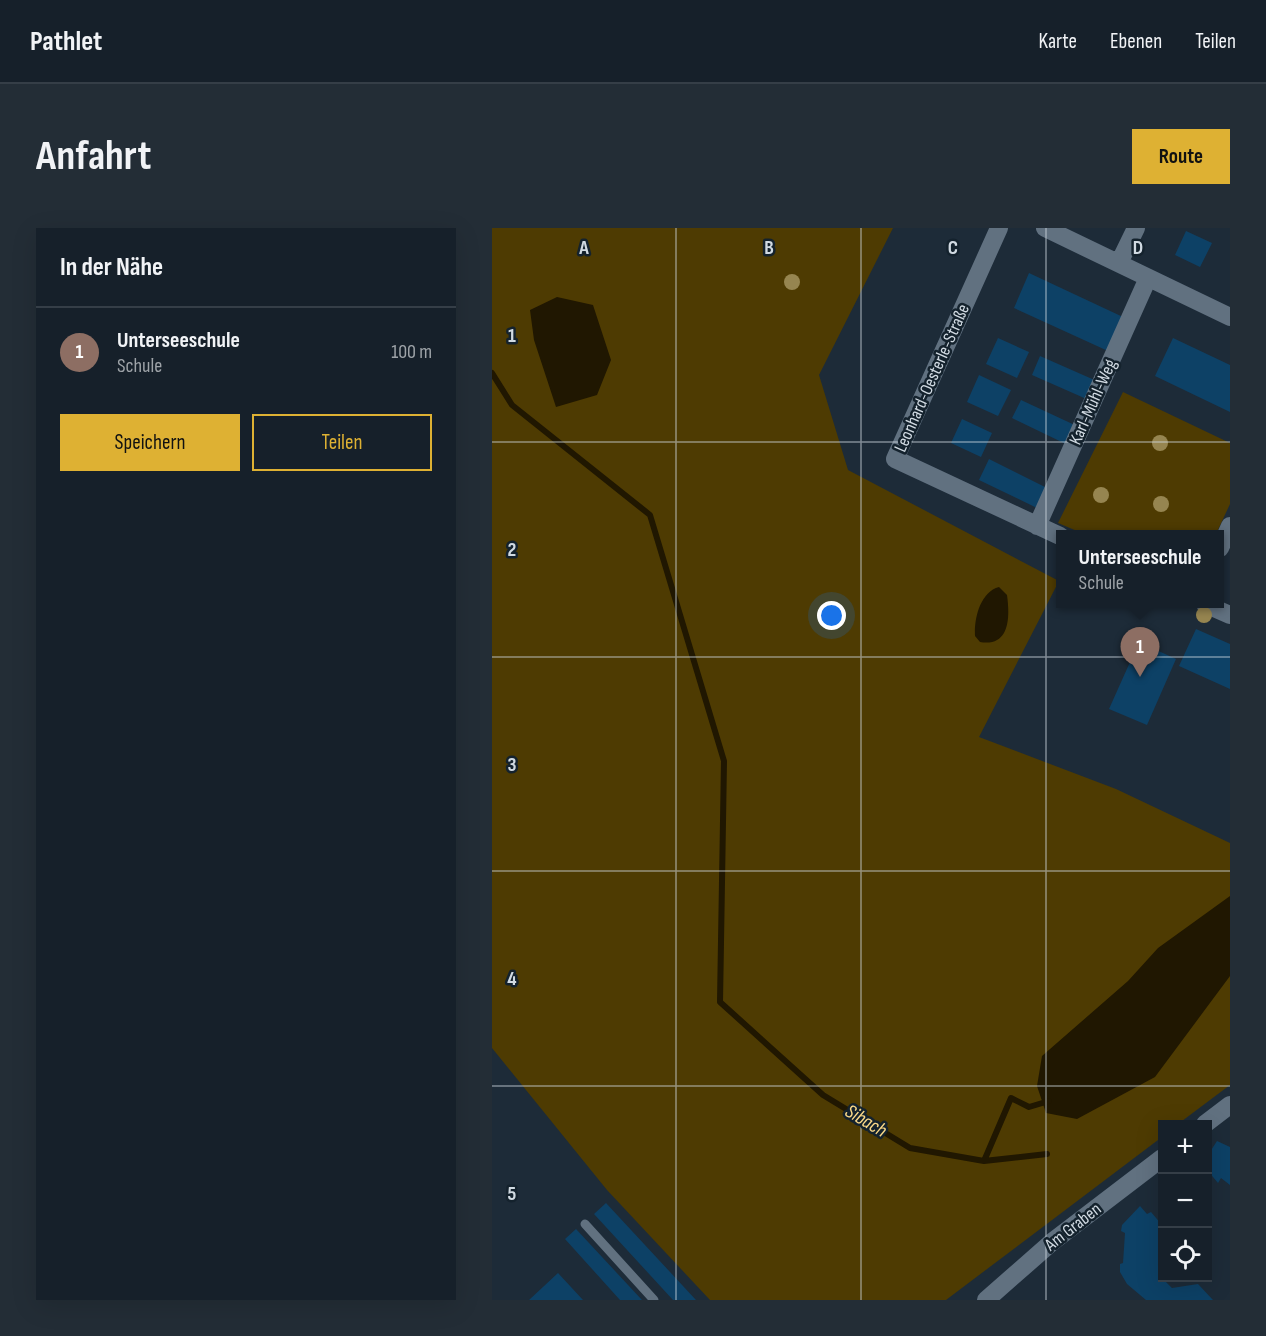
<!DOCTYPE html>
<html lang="de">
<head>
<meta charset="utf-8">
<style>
	:root { --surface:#16202a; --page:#232d36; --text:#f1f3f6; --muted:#9ea3a8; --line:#353e47; --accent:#deb133 }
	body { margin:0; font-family:"Sofia Sans Condensed",sans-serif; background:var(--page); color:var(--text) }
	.controls { position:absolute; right:18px; bottom:18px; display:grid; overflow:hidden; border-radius:0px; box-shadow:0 6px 24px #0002 }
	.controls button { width:54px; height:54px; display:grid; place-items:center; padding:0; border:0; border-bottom:2px solid var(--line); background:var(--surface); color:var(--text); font:30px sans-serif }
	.you { position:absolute; left:340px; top:388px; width:21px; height:21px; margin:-15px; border:4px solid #fff; border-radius:50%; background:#1a73e8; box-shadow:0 0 0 9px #1a73e833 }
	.badge { display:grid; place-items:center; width:39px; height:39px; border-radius:50%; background:var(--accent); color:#fff; font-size:20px; font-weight:700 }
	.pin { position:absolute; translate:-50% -50px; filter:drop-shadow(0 2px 3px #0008) }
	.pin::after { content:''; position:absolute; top:32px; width:21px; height:18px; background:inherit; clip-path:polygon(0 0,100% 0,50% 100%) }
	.popup { position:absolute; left:564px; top:302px; width:168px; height:78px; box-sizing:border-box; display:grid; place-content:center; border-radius:0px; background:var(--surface); filter:drop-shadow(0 2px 4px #0005); font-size:20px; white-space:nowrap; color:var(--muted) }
	.popup b { font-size:22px; color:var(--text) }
	.popup::after { content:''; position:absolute; left:50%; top:100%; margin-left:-12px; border:12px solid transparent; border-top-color:var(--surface) }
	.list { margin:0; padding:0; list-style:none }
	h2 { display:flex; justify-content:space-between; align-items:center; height:78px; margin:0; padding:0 24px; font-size:26px }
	h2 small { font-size:20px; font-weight:400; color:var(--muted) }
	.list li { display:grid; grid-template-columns:39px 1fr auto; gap:18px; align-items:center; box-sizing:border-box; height:90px; padding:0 24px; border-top:2px solid var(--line) }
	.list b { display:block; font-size:22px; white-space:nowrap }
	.list p { margin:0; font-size:20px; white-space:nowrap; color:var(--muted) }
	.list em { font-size:20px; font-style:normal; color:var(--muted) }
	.actions { display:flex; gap:12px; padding:18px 24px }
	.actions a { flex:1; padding:14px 0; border:2px solid var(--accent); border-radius:0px; text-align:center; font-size:21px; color:var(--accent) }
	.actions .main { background:var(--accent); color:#111 }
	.icon { flex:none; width:33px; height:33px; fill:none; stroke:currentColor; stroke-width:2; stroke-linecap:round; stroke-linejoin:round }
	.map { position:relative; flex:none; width:738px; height:1072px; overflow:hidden; border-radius:0px }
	header { display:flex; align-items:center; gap:36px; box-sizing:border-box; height:84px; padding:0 30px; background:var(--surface); border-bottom:2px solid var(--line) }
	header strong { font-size:28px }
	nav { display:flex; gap:33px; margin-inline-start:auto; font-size:21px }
	.intro { display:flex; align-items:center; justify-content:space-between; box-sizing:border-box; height:144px; padding:0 36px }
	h1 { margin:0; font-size:42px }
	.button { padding:15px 27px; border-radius:0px; background:var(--accent); color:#111; font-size:21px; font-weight:700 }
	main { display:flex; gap:36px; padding:0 36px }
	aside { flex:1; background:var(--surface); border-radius:0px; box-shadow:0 6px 24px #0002 }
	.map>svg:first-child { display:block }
	.green { fill:#4e3b02 }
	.water { fill:#201701 }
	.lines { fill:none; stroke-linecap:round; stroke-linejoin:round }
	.stream { stroke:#201701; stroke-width:6 }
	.building { fill:#0d4166 }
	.lane { stroke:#617180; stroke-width:9 }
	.street { stroke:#617180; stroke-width:18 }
	.tree { fill:#968550 }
	.grid { fill:none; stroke:#d1dae2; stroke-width:1.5; stroke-opacity:0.55 }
	.labels { text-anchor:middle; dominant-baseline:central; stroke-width:5; stroke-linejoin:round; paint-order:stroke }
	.street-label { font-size:18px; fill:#d1dae2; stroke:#14222d }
	.water-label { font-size:20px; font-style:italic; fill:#fad988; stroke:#14222d }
	.grid-label { font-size:20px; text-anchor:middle; font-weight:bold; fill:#d1dae2; stroke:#14222d; stroke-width:5; stroke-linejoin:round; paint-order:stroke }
</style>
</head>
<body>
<header>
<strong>Pathlet</strong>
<nav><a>Karte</a><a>Ebenen</a><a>Teilen</a></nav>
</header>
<div class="intro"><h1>Anfahrt</h1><a class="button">Route</a></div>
<main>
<aside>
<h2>In der Nähe<small></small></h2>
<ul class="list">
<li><span class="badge" style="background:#8d6e63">1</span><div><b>Unterseeschule</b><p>Schule</p></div><em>100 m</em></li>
</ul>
<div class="actions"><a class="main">Speichern</a><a>Teilen</a></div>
</aside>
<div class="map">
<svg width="738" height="1072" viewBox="0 0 738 1072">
	<rect width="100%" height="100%" fill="#1d2b38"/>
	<path class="green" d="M0,0H401L327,147L356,242L567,353L487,509L624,561L738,615V857L686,896H670V909L454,1072H218L115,962L0,820Z
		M631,164L738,215V276L724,306H592L566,295Z"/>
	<path class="water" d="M65,69L101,77L119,132L105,167L64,179L42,112L38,82Z
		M507,359L515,367C518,389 518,419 488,414L483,408C482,391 488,364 507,359Z
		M738,668V748L663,849L585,891L554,885L545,858L550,828L636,753L666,720Z"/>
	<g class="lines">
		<path class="stream" d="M0,145L20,177L158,287L232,533L228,774L331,867L418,920L492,933L555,926
			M492,933L519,870L537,879L557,873"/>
	</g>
	<path class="building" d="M694,3L720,15L708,39L683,27Z
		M537,45L631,89L616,123L522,80Z
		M506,110L537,124L525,150L494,136Z
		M681,110L738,137V184L663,148Z
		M548,128L607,154L599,173L540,147Z
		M487,147L519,162L506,188L475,174Z
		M529,172L587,199L578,218L520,190Z
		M470,191L500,205L489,229L459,215Z
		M497,231L555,260L545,280L487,252Z
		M704,401L738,416V461L687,438Z
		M647,414L684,431L655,497L617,481Z
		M725,913L738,919V957L729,950L726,955L716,943L718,930L716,927Z
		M114,975L204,1072H181L102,986Z
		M648,978L655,986L659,984L670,997V1050L680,1060L706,1056L721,1072H654L635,1056L628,1044V1036L631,1035L633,1005L629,1003L630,997Z
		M84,1001L150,1072H128L73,1011Z
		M66,1045L91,1072H37Z"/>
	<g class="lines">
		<path class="lane" d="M93,996L162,1072"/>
		<path class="street" d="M507,0L403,231L568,308
			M553,0L738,89
			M627,35L644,0
			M545,298L656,50
			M728,320L738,298
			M713,376L738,387
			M713,896L738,877
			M494,1072L560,1014L670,930"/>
	</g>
	<g class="tree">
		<circle cx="300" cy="54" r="8"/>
		<circle cx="668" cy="215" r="8"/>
		<circle cx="609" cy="267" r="8"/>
		<circle cx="669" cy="276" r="8"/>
		<circle cx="712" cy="387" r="8"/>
	</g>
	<path class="grid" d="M184,0V1072M369,0V1072M554,0V1072M0,214H738M0,429H738M0,643H738M0,858H738"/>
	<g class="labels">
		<g class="street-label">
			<text transform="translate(440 150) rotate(-66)">Leonhard-Oesterle-Straße</text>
			<text transform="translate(601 174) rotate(-66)">Karl-Mühl-Weg</text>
			<text transform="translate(581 999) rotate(-38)">Am Graben</text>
		</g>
		<g class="water-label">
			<text transform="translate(374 893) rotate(31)">Sibach</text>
		</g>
	</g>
	<g class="grid-label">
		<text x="92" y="26">A</text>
		<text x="277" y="26">B</text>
		<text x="461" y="26">C</text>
		<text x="646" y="26">D</text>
		<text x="20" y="114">1</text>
		<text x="20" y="328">2</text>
		<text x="20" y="543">3</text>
		<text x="20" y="757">4</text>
		<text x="20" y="972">5</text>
	</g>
</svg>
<div class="controls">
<button>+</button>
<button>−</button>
<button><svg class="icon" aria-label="locate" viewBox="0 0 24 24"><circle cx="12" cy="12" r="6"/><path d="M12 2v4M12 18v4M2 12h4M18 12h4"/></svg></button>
</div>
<div class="you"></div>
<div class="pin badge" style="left:648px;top:449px;background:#8d6e63">1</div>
<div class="popup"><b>Unterseeschule</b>Schule</div>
</div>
</main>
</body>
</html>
